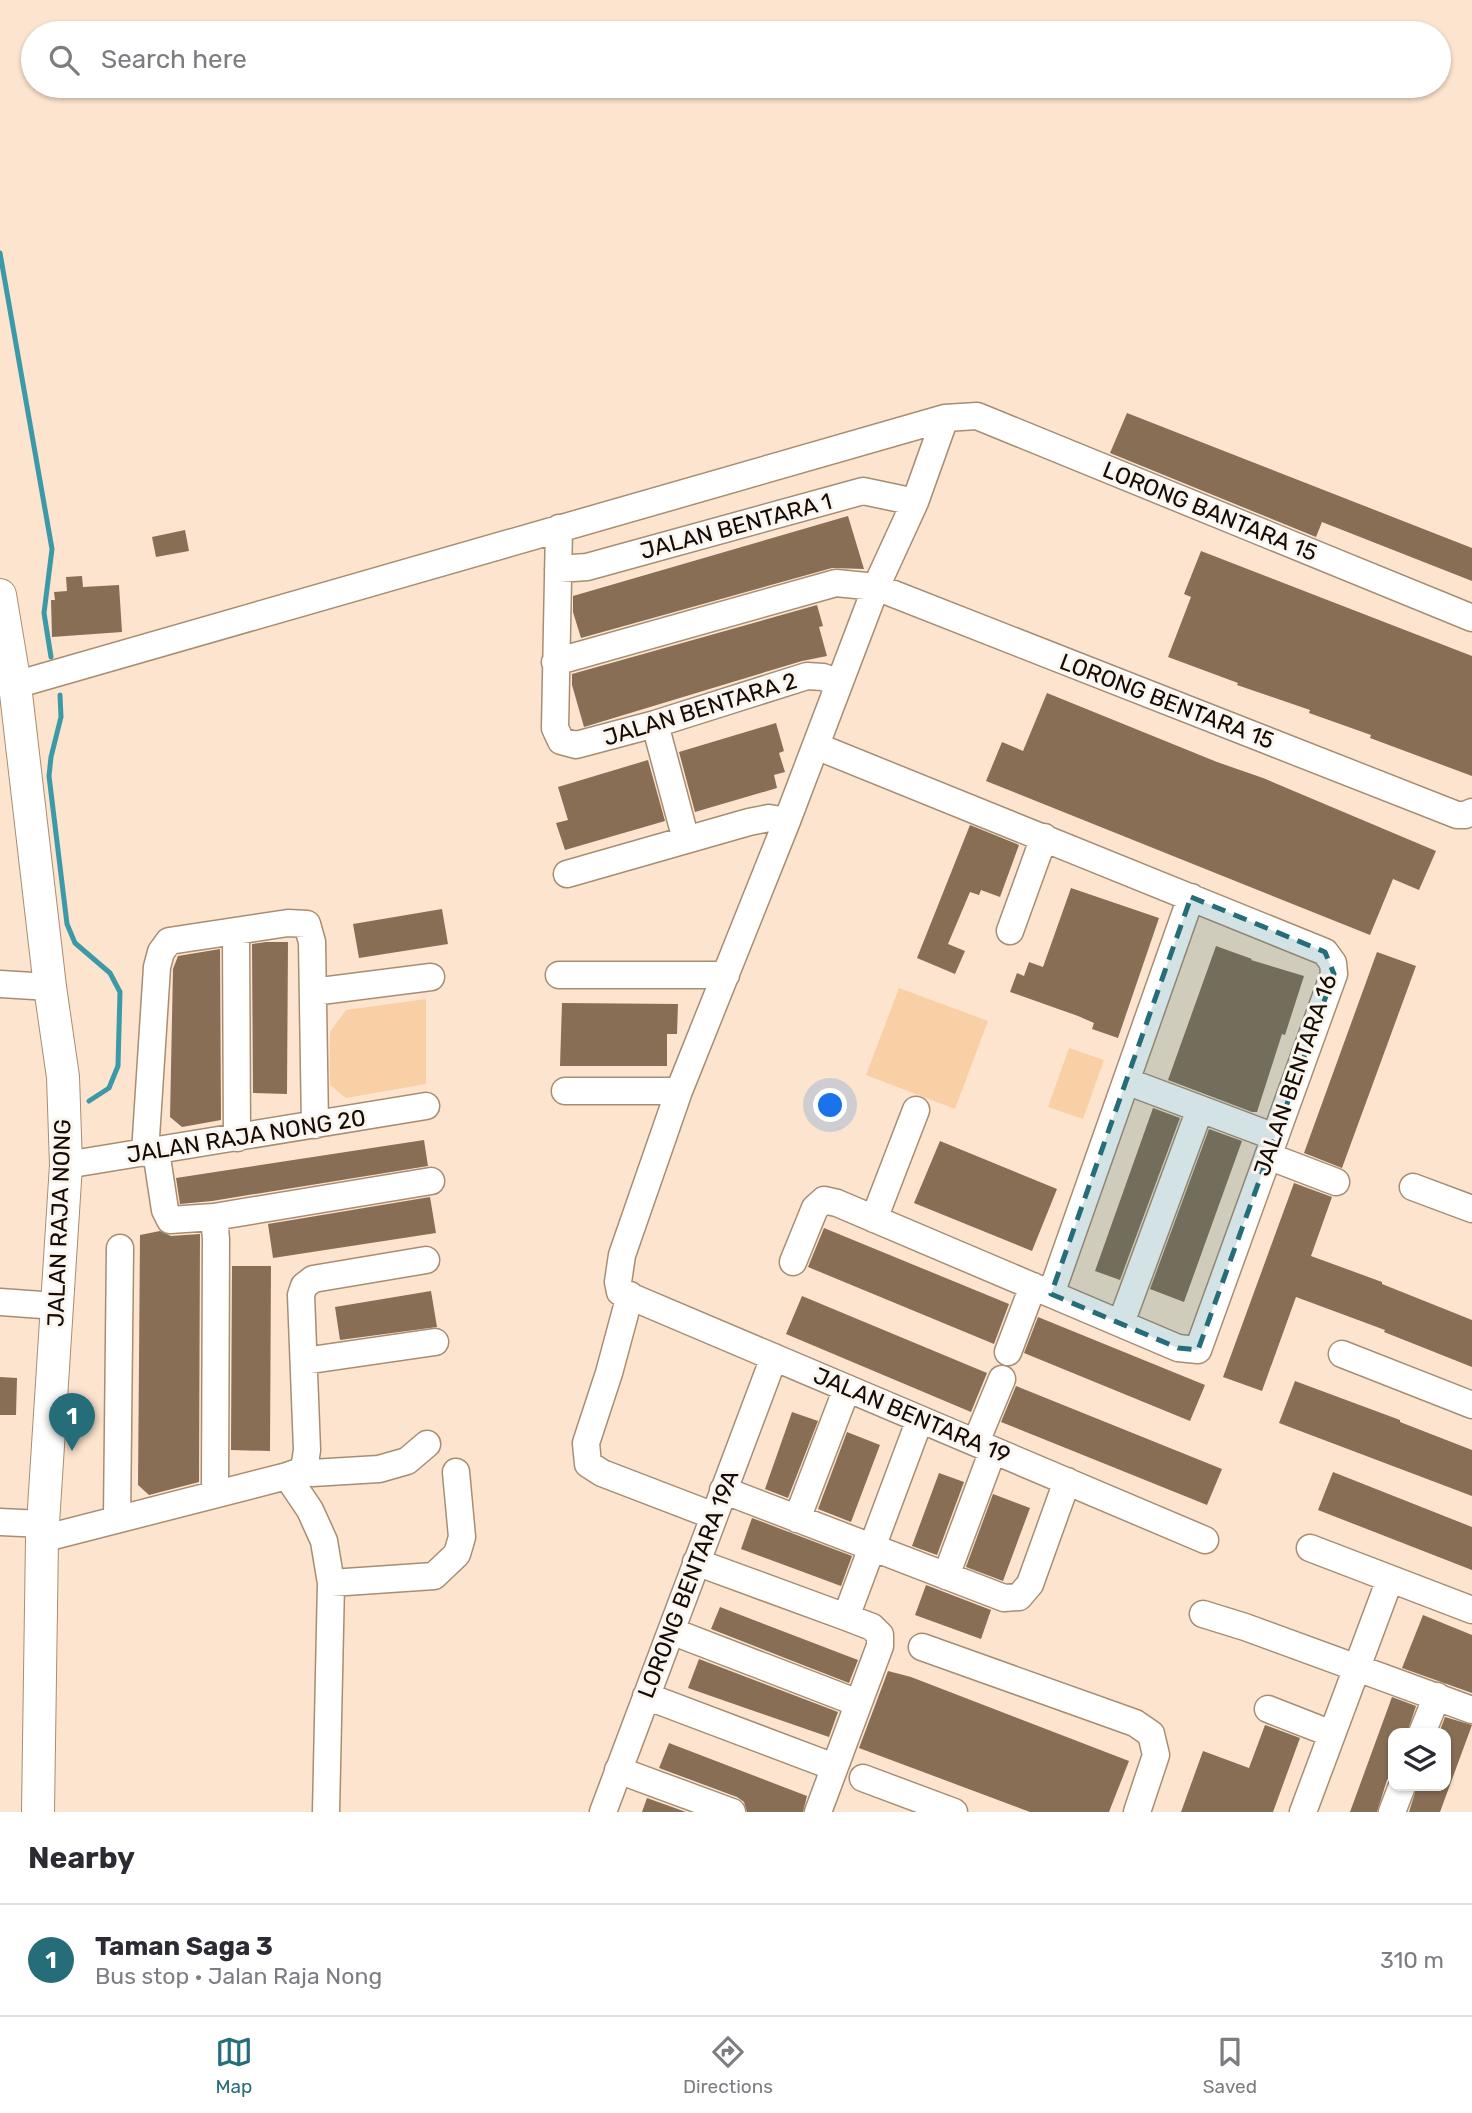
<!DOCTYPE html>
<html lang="en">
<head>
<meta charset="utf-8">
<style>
	:root { --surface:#fff; --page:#f2f2f3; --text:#2b2b33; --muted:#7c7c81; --line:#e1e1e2; --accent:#256e79 }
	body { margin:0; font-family:Rubik,sans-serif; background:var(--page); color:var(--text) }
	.controls { position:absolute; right:21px; bottom:21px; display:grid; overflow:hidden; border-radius:14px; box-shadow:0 2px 5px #0004 }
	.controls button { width:63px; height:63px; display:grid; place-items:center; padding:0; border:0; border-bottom:2px solid var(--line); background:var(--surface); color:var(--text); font:35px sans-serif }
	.you { position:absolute; left:831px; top:1106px; width:24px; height:24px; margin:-18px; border:5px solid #fff; border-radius:50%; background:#1a73e8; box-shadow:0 0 0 10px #1a73e833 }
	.badge { display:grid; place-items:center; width:46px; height:46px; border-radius:50%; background:var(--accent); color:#fff; font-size:23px; font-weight:700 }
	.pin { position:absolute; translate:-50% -58px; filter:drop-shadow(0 2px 4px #0008) }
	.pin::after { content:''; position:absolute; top:37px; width:24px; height:21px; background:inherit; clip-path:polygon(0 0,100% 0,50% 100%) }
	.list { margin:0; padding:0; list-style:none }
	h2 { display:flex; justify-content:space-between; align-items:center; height:91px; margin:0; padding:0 28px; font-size:30px }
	h2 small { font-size:23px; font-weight:400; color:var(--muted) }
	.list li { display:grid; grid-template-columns:46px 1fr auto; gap:21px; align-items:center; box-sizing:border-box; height:112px; padding:0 28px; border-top:2px solid var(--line) }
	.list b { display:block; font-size:26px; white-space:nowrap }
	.list p { margin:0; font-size:23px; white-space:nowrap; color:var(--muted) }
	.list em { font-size:23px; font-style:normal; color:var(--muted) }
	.icon { flex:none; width:38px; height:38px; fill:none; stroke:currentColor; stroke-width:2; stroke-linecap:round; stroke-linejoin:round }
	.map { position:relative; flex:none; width:1472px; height:1812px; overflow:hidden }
	.search { position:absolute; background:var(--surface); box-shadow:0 2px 5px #0004; left:21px; right:21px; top:21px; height:77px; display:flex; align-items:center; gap:18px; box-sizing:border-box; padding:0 24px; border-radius:38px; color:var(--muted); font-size:26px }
	.sheet { height:203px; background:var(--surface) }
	nav { display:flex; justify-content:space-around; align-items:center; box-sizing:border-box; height:98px; border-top:2px solid var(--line); background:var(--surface); font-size:19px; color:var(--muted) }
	nav a { display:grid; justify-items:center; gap:4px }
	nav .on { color:var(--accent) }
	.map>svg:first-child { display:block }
	.green { fill:#f9cfa5 }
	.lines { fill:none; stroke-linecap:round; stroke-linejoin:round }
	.stream { stroke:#3c9aa8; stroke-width:5 }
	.building { fill:#886e55 }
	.minor-casing { stroke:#a88d73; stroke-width:29 }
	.major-casing { stroke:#a88d73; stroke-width:34 }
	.minor { stroke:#fff; stroke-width:26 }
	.major { stroke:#fff; stroke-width:32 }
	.marked { fill:#256e79; fill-opacity:0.2; stroke:#256e79; stroke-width:5; stroke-dasharray:14 9; stroke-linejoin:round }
	.labels { text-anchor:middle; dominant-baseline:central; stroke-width:6; stroke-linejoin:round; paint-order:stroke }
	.street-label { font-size:23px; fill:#150b03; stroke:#fbf5ef }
</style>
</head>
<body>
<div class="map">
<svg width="1472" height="1812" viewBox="0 0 1472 1812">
	<rect width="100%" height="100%" fill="#fce4ce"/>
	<path class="green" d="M899,988L988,1021L955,1109L866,1075Z
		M426,999V1084L346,1098L330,1085V1032L346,1010Z
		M1069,1048L1104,1060L1083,1119L1048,1107Z"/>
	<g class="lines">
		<path class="stream" d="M0,253L52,549L44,613L51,657
			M60,695L61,717L51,757L49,776L67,924L75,943L110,973L120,992L118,1066L109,1088L89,1101"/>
	</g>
	<path class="building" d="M1127,413L1472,548V581L1322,522L1316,537L1110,453Z
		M848,516L864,569L832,568L581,638L573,612V596Z
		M185,530L189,551L156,557L152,537Z
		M1201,551L1472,656V776L1370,738L1371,735L1309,713L1310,710L1237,685L1238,683L1168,657L1191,597L1184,594Z
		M82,576L83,587L119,585L122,632L52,637L51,600H55L54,592L67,591L66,577Z
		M817,605L823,626L819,627L827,656L802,661L584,727L572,685V674Z
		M1047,693L1217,762L1263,778L1436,851L1419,890L1393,879L1370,935L986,781L1002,742L1023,751Z
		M776,723L784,751L779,753L785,772L774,775L777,788L695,812L679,752Z
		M648,760L665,821L565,850L556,823L568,820L558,787Z
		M970,825L1019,845L1000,897L981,890L979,895L970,892L948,944L965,951L955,974L917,958Z
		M1071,888L1159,918L1118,1038L1092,1029L1094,1023L1078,1016L1010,992L1017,973L1024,976L1029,962L1043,967Z
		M442,909L448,944L359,958L353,924Z
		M266,942H288L287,1094L253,1093L252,944Z
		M1216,946L1252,959L1251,960L1304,976L1285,1035L1282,1034L1257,1112H1252L1168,1080Z
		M220,949L221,1120L182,1127L170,1117L173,969L178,956Z
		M1377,952L1416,966L1342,1168L1304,1153Z
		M562,1003L678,1004L677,1034H667V1066H560Z
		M1153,1108L1180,1118L1120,1280L1095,1271Z
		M1209,1129L1242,1141L1184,1302L1150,1289Z
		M424,1140L428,1166L212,1201L180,1204L176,1178Z
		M940,1141L1057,1189L1032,1251L914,1203Z
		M1294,1183L1332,1197L1311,1256L1382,1282V1284L1472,1320V1367L1384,1332L1385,1330L1296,1297L1262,1391L1223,1377Z
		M430,1197L436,1233L273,1258L268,1224Z
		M824,1228L1009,1304L994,1344L808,1267Z
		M160,1231L171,1236L200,1234L199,1482L149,1495L138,1485L140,1235Z
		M232,1266H271L270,1451L231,1450Z
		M431,1291L437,1327L340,1340L335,1307Z
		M802,1296L987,1373L971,1412L786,1334Z
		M1038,1317L1205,1385L1190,1421L1024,1353Z
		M0,1377L17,1378L16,1415H0Z
		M1295,1381L1400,1420V1422L1472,1450V1496L1279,1423Z
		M1016,1386L1222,1469L1207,1505L1001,1422Z
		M792,1412L818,1421L788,1498L765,1489Z
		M847,1432L880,1445L851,1522L818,1509Z
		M1333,1472L1472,1527V1570L1318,1510Z
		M939,1473L964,1482L937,1555L912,1546Z
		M993,1494L1030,1508L1003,1581L966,1567Z
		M752,1518L852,1556L841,1586L741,1549Z
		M926,1585L991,1610L981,1639L915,1615Z
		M720,1607L858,1660L849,1683L711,1629Z
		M1423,1615L1472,1635V1693L1402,1668Z
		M699,1659L838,1712L829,1737L688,1688Z
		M888,1671L911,1677L1129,1761L1109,1812H1030L859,1748Z
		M1392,1697L1416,1706L1407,1733H1393V1773L1387,1780L1377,1812H1350Z
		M1445,1717L1472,1725L1440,1812H1409L1417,1786H1446V1733H1439Z
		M1265,1725L1300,1738L1273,1812H1181L1203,1751L1249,1768Z
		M669,1743L807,1796L803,1812H747L744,1802L737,1797L659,1768Z
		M647,1798L686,1812H642Z"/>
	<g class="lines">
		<g class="minor-casing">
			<path id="minor" d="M945,418L915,502L876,587L787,821L679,1091L622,1255L618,1282L620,1292L1205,1540
				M559,528L555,728L561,741L576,745L655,724L807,676L823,677L839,683
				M558,569L587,567L863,491L915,502
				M555,662L836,583L876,587L1457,815H1465L1472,812
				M15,685L945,418L977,416L1472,618
				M655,724L686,840
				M567,874L749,822L769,818L787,821
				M236,931L237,1138
				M1010,931L1044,837
				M559,975H726
				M0,984L50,987
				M313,992L431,977
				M1126,1081L1275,1137
				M565,1091H679
				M156,1151L165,1210L170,1220L214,1217L431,1181
				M145,1153L157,967L161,952L169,941L288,923L307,924L312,942L315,1125
				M1268,1156L1336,1182
				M66,1165L426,1106
				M1413,1187L1472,1209
				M214,1217L216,1239L215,1494
				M874,1219L916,1110
				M793,1262L815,1208L824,1200L837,1203L1178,1348L1198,1350L1334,974L1333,963L1325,952L816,746
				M1051,1294L1191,897
				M630,1295L609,1373L586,1443L588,1464L602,1473L714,1516
				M0,1302L56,1306
				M1121,1323L1200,1109
				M1008,1352L1033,1286
				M1342,1354L1472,1405
				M304,1361L435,1342
				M976,1442L1002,1379
				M304,1470L312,1473L379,1469L407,1461L427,1444
				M287,1476L310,1510L324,1541L331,1583L326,1812
				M723,1490L1004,1598L1019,1597L1030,1584L1067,1481
				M117,1519L120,1248
				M797,1519L847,1388
				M0,1522L43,1524
				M42,1539L287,1476L304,1470L307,1450L301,1295L304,1286L313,1279L426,1260
				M1310,1548L1472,1610
				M696,1562L846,1617L872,1627L880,1635V1646L818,1812
				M946,1576L993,1450
				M331,1583L434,1576L457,1554L462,1537L456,1472
				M1203,1614L1245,1627L1472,1710
				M846,1617L920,1419
				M671,1631L858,1703
				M922,1647L1135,1723L1151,1734L1156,1755L1137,1812
				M646,1696L834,1767
				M1268,1709L1332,1734
				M1422,1733L1437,1696
				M618,1770L732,1812
				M863,1778L954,1812
				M603,1812L774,1357
				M1303,1812L1390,1579
				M1392,1812L1402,1786"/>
		</g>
		<g class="major-casing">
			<path id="major" d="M0,595L15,685L50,987L63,1077L66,1165L42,1539L38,1812"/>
		</g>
		<use href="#minor" class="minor"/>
		<use href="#major" class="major"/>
	</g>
	<path class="marked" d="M1191,897L1325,952L1334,974L1198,1350L1178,1348L1051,1294Z"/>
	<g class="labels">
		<g class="street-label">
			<text transform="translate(1210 511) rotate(22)">LORONG BANTARA 15</text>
			<text transform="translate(736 526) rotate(-15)">JALAN BENTARA 1</text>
			<text transform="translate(1167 701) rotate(21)">LORONG BENTARA 15</text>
			<text transform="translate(700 709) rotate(-17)">JALAN BENTARA 2</text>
			<text transform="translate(1295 1075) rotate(-71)">JALAN BENTARA 16</text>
			<text transform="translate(246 1136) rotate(-9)">JALAN RAJA NONG 20</text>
			<text transform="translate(59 1223) rotate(-88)">JALAN RAJA NONG</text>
			<text transform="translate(912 1415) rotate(23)">JALAN BENTARA 19</text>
			<text transform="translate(688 1584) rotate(-69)">LORONG BENTARA 19A</text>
		</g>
	</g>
</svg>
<div class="controls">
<button><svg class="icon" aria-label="layers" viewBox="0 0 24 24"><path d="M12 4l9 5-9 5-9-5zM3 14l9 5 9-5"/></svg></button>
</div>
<div class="you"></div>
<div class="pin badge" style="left:72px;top:1451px">1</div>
<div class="search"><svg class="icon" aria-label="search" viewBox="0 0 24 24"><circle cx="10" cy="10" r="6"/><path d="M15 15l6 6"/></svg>Search here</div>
</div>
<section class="sheet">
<h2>Nearby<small></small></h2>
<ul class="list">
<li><span class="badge">1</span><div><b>Taman Saga 3</b><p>Bus stop · Jalan Raja Nong</p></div><em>310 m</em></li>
</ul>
</section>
<nav>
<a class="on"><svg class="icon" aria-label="map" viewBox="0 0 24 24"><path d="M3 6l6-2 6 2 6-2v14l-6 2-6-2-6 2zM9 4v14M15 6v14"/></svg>Map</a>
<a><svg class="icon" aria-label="directions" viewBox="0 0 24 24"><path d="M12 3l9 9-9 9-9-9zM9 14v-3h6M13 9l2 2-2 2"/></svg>Directions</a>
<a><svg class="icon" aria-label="saved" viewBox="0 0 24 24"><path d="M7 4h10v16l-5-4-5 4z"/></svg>Saved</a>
</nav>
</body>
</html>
